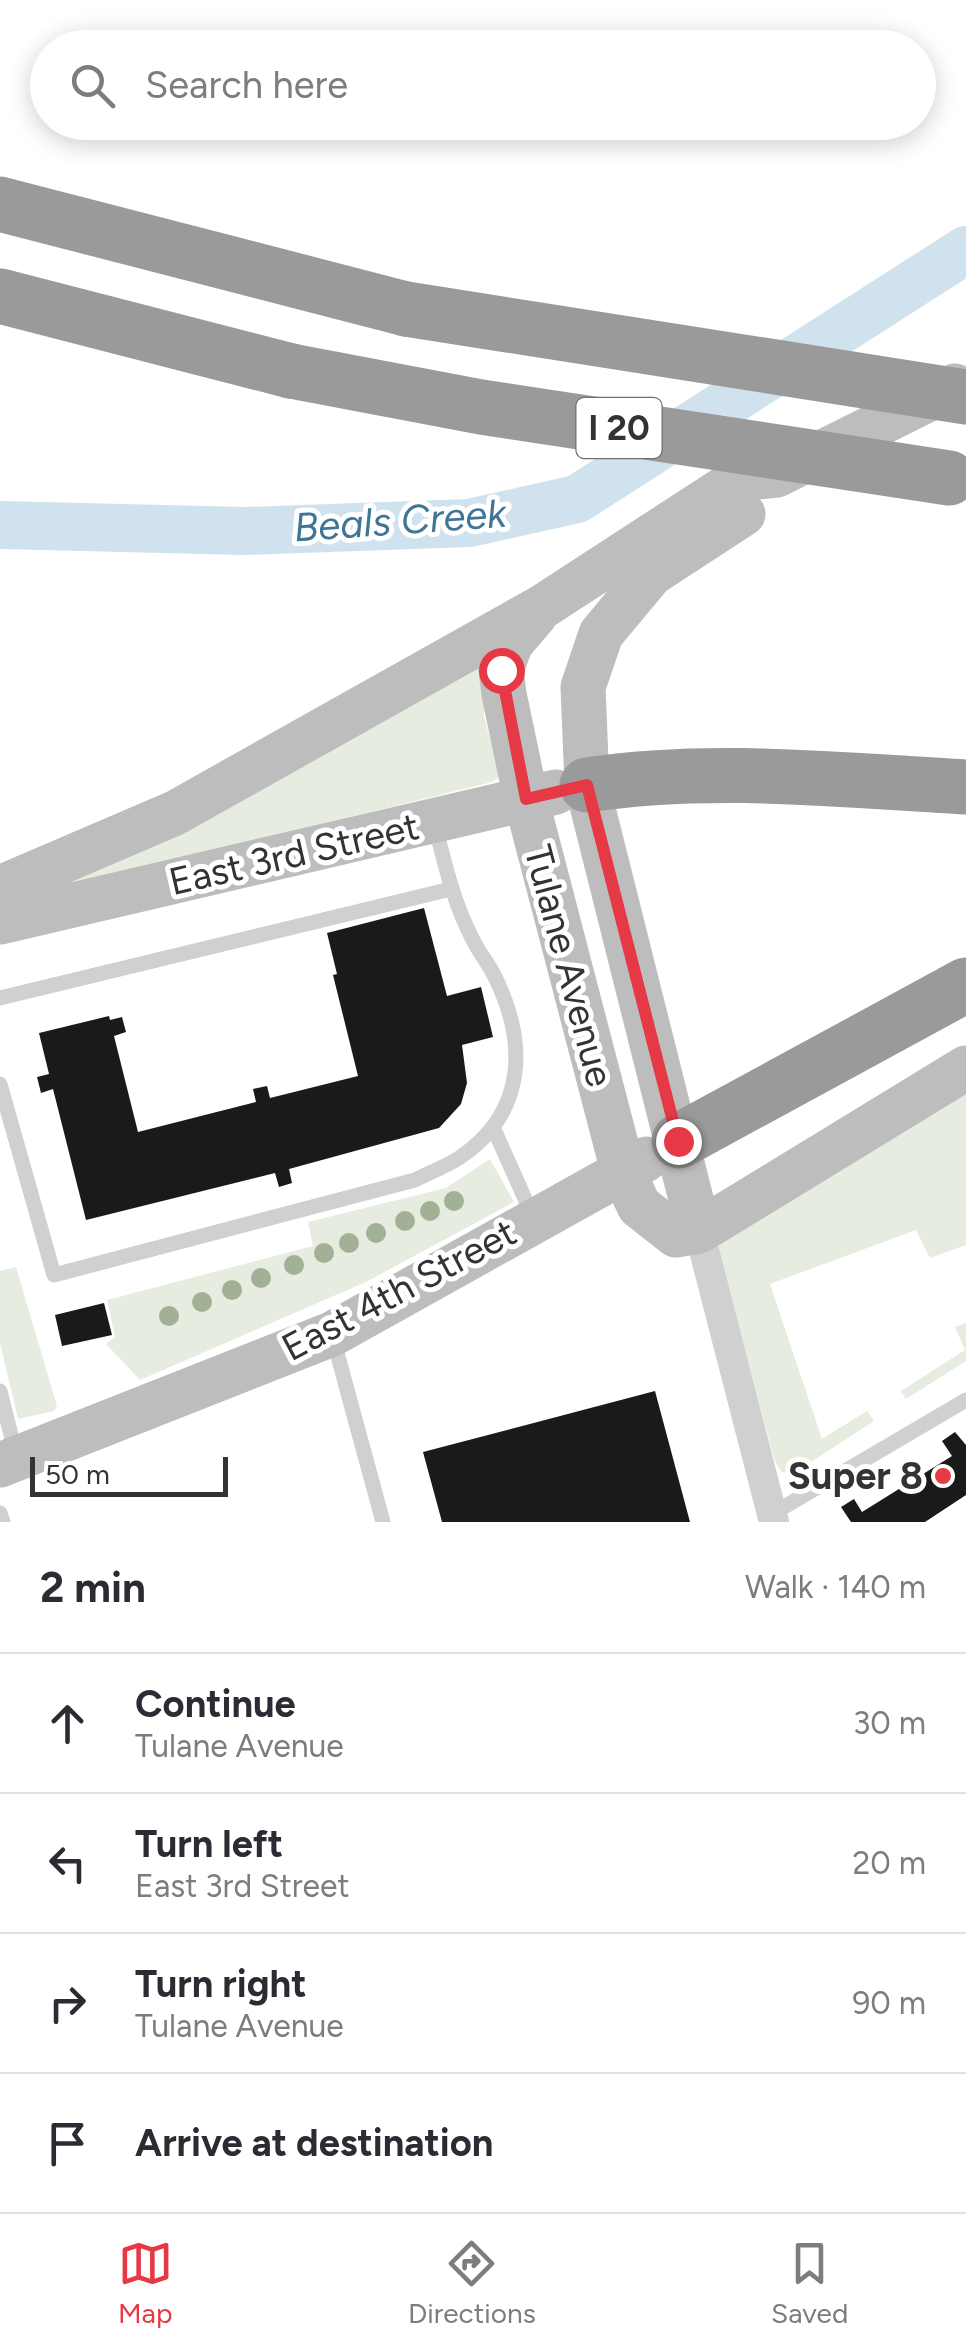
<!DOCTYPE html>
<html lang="en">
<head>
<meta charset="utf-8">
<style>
	:root { --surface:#fff; --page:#f7f7f7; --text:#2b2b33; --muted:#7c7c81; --line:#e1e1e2; --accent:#e63946 }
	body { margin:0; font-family:Figtree,sans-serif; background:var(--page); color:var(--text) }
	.scale { position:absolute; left:30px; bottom:25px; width:198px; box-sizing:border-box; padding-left:10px; border:5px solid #333; border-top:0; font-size:28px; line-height:35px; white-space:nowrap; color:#333; -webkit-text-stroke:8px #fff; paint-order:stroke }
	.stop { position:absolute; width:30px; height:30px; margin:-22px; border:8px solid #e63946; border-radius:50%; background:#fff }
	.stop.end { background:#e63946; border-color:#fff; box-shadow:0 2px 10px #0008 }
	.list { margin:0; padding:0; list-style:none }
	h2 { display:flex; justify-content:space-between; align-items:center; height:130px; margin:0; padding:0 40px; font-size:42px }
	h2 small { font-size:32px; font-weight:400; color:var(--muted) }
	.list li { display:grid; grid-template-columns:65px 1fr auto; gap:30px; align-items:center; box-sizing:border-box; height:140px; padding:0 40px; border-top:2px solid var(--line) }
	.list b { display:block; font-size:38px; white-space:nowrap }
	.list p { margin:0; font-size:32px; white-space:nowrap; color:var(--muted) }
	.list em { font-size:32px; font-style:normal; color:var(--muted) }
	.icon { flex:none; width:55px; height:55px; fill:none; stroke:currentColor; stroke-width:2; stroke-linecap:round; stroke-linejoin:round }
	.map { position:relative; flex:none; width:966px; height:1522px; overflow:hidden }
	.search { position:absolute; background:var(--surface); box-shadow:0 5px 25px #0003; left:30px; right:30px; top:30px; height:110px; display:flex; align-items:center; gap:25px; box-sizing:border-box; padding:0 35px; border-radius:55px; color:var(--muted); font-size:38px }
	.sheet { height:690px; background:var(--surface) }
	nav { display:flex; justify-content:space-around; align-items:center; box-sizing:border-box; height:140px; border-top:2px solid var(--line); background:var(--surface); font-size:28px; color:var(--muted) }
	nav a { display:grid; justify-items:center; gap:5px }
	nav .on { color:var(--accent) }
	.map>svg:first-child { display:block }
	.green { fill:#e6ecdf }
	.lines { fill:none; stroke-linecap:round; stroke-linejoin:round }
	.river { stroke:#cfe2ee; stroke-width:48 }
	.building { fill:#1a1a1a }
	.lane { stroke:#d0d0d0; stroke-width:15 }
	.street { stroke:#d0d0d0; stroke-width:30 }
	.secondary { stroke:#bdbdbd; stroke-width:45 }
	.highway { stroke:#9a9a9a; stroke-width:55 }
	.highway-bridge { stroke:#9a9a9a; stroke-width:55 }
	.tree { fill:#a2b095 }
	.route { stroke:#e63946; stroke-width:12 }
	.poi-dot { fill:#e63946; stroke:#fff; stroke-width:4 }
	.labels { text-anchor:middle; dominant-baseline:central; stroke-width:10; stroke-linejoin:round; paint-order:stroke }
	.shield { fill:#fff; stroke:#707070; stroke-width:2.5 }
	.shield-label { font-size:35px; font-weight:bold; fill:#333 }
	.street-label { font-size:38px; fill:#333; stroke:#fff }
	.poi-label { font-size:38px; font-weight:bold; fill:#333; stroke:#fff; text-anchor:end }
	.water-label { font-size:40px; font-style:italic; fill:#3f7597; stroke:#fff }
</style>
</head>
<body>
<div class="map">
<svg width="966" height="1522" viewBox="0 0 966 1522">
	<rect width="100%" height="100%" fill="#fff"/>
	<path class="green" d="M484,656V716L498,770V778L492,782L42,893Z
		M966,1079V1245L930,1258L916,1230L770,1284L822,1439L867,1411L874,1421L794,1473L782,1472L775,1462L718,1250L721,1237Z
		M490,1159L514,1202L366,1282L140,1380L106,1344L115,1337L107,1300L313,1246L308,1222L446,1188Z
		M16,1267L57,1406L54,1411L18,1419L0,1343V1271Z
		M966,1323V1361L906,1399L901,1391L965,1350L955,1327Z"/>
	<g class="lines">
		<path class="river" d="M0,525L244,531L469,523L577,499L966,250"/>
	</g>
	<path class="building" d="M424,908L447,996L481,987L493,1037L462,1045L467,1083L461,1104L439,1128L289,1169L292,1183L279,1187L275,1173L86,1220L53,1089L41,1093L37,1077L49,1074L39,1033L109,1016L110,1020L122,1017L126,1032L114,1036L138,1132L256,1102L253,1089L267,1086L270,1098L358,1076L333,975L337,974L327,933Z
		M104,1303L112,1335L62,1346L55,1315Z
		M655,1391L690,1522H442L423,1452Z
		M955,1432L966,1445V1495L925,1522H851L841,1507L854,1499L862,1512L952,1456L942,1441Z"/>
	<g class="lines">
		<path class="lane" d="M0,998L451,889
			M0,1084L54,1275L415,1180C430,1172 448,1166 462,1156C528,1110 527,1039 493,973C487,962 479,952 473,940C454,904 445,865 435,825
			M493,1127L534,1219
			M333,1338L383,1522
			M0,1391L16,1455
			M0,1513L3,1522
			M772,1514L966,1400"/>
		<path class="street" d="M699,1231L774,1522"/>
		<path class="secondary" d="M535,615L511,643L501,670L504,694L526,799L623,1171L639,1206L676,1235L699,1231L966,1068
			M0,888L175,813L542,607L739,479L777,475L955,386
			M0,922L556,792
			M699,1231L587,785L583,687L601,634L651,574L743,514
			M0,1465L332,1334L646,1159"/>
		<path class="highway" d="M0,204L406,309
			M0,296L291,371
			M587,785C711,766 841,780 966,787
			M679,1141L966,985"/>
		<path class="highway-bridge" d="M406,309L966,397
			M291,371L481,407L949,478"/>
	</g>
	<g class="tree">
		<circle cx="454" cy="1201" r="10"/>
		<circle cx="430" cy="1211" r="10"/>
		<circle cx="405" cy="1221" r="10"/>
		<circle cx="376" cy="1233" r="10"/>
		<circle cx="349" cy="1243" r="10"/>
		<circle cx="324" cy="1253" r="10"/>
		<circle cx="294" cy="1265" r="10"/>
		<circle cx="261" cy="1278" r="10"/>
		<circle cx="232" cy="1290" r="10"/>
		<circle cx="202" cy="1302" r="10"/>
		<circle cx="169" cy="1316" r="10"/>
	</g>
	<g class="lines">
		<path class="route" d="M501,670L526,799L587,785L678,1141"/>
	</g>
	<circle class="poi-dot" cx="943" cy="1476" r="10"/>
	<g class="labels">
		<rect class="shield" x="576.5" y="398" width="85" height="60" rx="8"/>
		<g class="shield-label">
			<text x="619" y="428">I 20</text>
		</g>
		<g class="street-label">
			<text transform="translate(294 854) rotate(-13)">East 3rd Street</text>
			<text transform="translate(569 966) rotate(75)">Tulane Avenue</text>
			<text transform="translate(399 1290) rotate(-28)">East 4th Street</text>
		</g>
		<g class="poi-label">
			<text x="923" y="1476">Super 8</text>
		</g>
		<g class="water-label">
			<text transform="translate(400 520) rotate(-4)">Beals Creek</text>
		</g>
	</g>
</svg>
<div class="scale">50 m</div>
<div class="stop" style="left:501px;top:670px"></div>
<div class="stop end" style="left:678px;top:1141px"></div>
<div class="search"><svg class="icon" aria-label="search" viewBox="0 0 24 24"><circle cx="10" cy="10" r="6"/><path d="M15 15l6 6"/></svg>Search here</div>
</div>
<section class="sheet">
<h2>2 min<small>Walk · 140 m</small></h2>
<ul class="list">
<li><svg class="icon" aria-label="ahead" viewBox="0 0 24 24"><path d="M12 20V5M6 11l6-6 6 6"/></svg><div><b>Continue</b><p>Tulane Avenue</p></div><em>30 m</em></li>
<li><svg class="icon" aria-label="left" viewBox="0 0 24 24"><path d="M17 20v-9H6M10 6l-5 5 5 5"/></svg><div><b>Turn left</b><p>East 3rd Street</p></div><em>20 m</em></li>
<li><svg class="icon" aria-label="right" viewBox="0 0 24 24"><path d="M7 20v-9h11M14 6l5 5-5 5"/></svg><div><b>Turn right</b><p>Tulane Avenue</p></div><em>90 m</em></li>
<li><svg class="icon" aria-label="arrive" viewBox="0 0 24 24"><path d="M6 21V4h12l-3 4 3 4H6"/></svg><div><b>Arrive at destination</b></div></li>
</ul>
</section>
<nav>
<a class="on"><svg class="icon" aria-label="map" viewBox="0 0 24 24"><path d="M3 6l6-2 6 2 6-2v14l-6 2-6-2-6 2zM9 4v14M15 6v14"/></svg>Map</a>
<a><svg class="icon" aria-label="directions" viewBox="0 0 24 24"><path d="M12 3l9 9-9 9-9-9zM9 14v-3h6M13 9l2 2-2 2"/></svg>Directions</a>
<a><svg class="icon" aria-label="saved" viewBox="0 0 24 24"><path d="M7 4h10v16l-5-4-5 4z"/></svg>Saved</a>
</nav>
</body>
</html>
